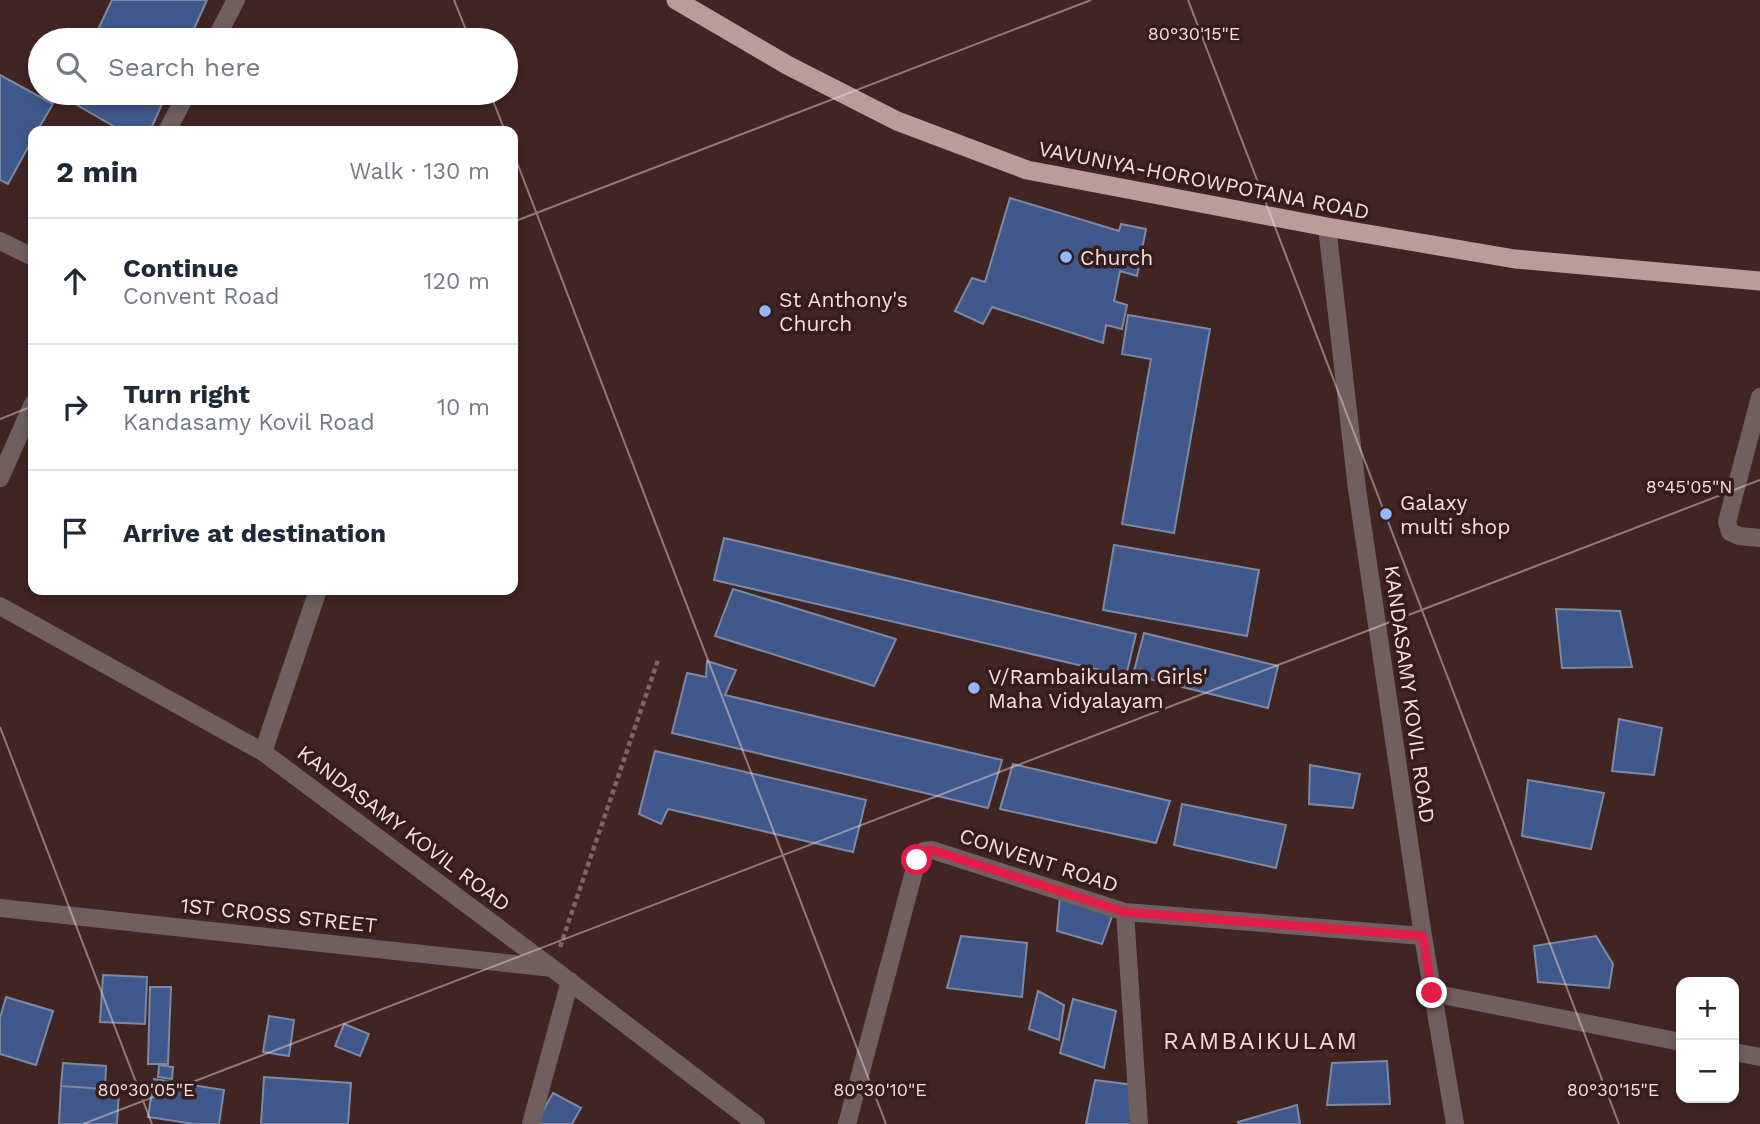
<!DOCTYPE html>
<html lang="en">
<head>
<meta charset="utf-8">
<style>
	:root { --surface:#fff; --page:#f2f2f3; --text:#1f2937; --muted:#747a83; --line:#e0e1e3 }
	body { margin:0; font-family:"Work Sans",sans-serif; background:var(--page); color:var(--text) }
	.controls { position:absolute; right:21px; bottom:21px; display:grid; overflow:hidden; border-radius:14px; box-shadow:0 4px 10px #0003 }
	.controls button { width:63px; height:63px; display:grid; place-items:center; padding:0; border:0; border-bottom:2px solid var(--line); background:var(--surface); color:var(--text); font:35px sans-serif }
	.stop { position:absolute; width:21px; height:21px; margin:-16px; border:5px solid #e11d48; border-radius:50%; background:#fff }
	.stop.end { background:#e11d48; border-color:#fff; box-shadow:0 2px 7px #0008 }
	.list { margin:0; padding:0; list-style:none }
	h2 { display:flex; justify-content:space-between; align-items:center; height:91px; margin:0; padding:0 28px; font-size:30px }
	h2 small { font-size:23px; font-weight:400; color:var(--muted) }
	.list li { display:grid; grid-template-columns:46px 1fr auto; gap:21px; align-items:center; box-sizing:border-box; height:126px; padding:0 28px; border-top:2px solid var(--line) }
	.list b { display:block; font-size:26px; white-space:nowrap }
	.list p { margin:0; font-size:23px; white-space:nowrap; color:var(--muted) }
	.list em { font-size:23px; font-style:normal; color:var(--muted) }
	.icon { flex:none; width:38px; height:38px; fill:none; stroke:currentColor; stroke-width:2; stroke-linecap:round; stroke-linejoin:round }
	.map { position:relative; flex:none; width:1760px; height:1124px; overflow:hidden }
	.search { position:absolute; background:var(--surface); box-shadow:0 4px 10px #0003; left:28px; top:28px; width:490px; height:77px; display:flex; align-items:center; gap:18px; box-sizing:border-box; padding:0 24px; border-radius:38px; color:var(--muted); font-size:26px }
	.panel { position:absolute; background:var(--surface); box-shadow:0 4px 10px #0003; left:28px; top:126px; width:490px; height:469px; border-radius:14px }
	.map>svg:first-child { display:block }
	.building { fill:#3f578a; stroke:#7c89a3; stroke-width:2 }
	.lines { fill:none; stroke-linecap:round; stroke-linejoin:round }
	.path { stroke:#7d6563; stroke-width:4.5; stroke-dasharray:5 3.5; stroke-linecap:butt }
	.minor { stroke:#6f605f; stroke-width:18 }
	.trunk { stroke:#bc9c98; stroke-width:19 }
	.route { stroke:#e11d48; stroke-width:9 }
	.ticks { fill:none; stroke:#f4e1df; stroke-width:2; stroke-opacity:0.45 }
	.poi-dot { fill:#94b7fd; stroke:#361c1a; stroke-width:2.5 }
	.labels { text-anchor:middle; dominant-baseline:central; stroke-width:7; stroke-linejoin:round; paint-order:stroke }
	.street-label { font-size:21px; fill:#f4e1df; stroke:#361c1a }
	.poi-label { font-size:21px; fill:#f4e1df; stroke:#361c1a; text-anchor:start }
	.quarter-label { font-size:24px; letter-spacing:2px; fill:#f8d4d0; stroke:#361c1a }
	.ticks-label { font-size:18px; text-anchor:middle; fill:#f4e1df; stroke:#361c1a; stroke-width:7; stroke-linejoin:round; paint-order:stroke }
</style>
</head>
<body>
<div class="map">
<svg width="1760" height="1124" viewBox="0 0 1760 1124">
	<rect width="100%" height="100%" fill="#402523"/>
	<path class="building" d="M112,0H207L189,40H93Z
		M0,75L53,104L37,131H33V138L8,184L0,180Z
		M67,93H167L150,131H122L65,98Z
		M1010,198L1119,231L1121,224L1146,229L1137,276L1120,271L1114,301L1127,305L1122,329L1106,325L1103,343L992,307L983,324L955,311L972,278L985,282Z
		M1128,315L1210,329L1174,533L1122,524L1151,359L1122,354Z
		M724,538L1136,634L1126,676L714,580Z
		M1114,545L1259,570L1247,636L1103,610Z
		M733,589L896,639L874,686L715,636Z
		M1556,609L1620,611L1632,667L1562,668Z
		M1144,633L1278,666L1268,708L1133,675Z
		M707,661L736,670L725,695L1002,760L988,808L672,733L687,673L706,677Z
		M1619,719L1662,728L1654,775L1612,771Z
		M655,751L866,800L853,852L668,809L661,824L639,814Z
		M1013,764L1170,801L1156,843L1000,809Z
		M1310,765L1360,774L1353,808L1309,804Z
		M1528,780L1604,793L1591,849L1522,836Z
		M1182,804L1286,825L1276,868L1174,845Z
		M1060,896L1115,908L1102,944L1057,931Z
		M961,936L1027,943L1022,997L947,988Z
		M1596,936L1613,964L1609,988L1538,982L1534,946Z
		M103,975L147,977L145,1024L100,1022Z
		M150,987H171L168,1064H148Z
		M1038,991L1064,1005L1059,1040L1029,1029Z
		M6,997L53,1011L36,1065L0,1054V1018Z
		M1073,999L1116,1011L1104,1068L1060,1053Z
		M269,1016L294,1020L289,1056L263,1052Z
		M344,1024L369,1034L360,1056L335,1046Z
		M1387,1061L1390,1104L1327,1105L1332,1063Z
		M63,1063L106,1066L105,1089L61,1086Z
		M159,1065L173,1067L172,1079L158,1077Z
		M264,1077L351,1083L348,1124H261Z
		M154,1079L224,1090L219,1124H194L148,1117Z
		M1095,1080L1134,1085V1124H1086Z
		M61,1086L119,1090L117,1124H59Z
		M553,1093L581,1108L572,1124H542L537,1121Z
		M1297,1105L1300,1124H1239L1238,1122Z"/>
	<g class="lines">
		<path class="path" d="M560,947L658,660"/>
		<path class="minor" d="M215,40L236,0
			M167,131L187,93
			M1327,227L1357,489L1423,936L1455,1124
			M0,241L33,257
			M1760,397L1727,522L1730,532L1739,536L1760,538
			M0,478L33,404
			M0,606L263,752L552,968L756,1124
			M263,752L318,590
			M0,908L552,968
			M1125,912L1139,1124
			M1432,993L1681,1042
			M1734,1052L1760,1057
			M531,1124L570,981
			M847,1124L917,860L924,851L932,850L1125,912L1423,936"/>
		<path class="trunk" d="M676,0L787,65L897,121L1027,170L1327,227L1515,259L1760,281"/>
	</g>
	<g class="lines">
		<path class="route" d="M917,860L924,851L932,850L1125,912L1423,936L1432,993"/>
	</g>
	<path class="ticks" d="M454,0L470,40M1188,0L1619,1124M490,93L505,131M513,152L886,1124M513,222L1091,0M0,419L33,406M0,727L152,1124M83,1124L1760,480"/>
	<g class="poi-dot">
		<circle cx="1066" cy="257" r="7"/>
		<circle cx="765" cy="311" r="7"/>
		<circle cx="1386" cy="514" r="7"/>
		<circle cx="974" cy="688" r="7"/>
	</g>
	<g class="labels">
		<g class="street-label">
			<text transform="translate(1204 180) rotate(11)">VAVUNIYA-HOROWPOTANA ROAD</text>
			<text transform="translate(1410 694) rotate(82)">KANDASAMY KOVIL ROAD</text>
			<text transform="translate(404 828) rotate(37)">KANDASAMY KOVIL ROAD</text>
			<text transform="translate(1039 860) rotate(18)">CONVENT ROAD</text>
			<text transform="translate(279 915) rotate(6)">1ST CROSS STREET</text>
		</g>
		<g class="poi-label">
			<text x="1080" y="257">Church</text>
			<text x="779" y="299">St Anthony's<tspan x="779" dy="24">Church</tspan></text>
			<text x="1400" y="502">Galaxy<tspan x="1400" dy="24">multi shop</tspan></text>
			<text x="988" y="676">V/Rambaikulam Girls'<tspan x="988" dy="24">Maha Vidyalayam</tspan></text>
		</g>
		<g class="quarter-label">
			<text x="1261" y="1041">RAMBAIKULAM</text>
		</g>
	</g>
	<g class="ticks-label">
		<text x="1194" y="40">80°30'15"E</text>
		<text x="1689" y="493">8°45'05"N</text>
		<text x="146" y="1096">80°30'05"E</text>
		<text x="880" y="1096">80°30'10"E</text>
		<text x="1613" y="1096">80°30'15"E</text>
	</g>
</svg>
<div class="controls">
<button>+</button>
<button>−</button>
</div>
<div class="stop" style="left:917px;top:860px"></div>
<div class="stop end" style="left:1432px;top:993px"></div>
<div class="search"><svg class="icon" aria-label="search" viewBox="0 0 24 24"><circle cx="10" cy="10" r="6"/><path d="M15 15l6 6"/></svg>Search here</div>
<section class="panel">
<h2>2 min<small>Walk · 130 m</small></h2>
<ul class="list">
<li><svg class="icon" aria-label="ahead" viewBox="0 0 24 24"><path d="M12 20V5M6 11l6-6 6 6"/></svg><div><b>Continue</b><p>Convent Road</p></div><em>120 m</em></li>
<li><svg class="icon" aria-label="right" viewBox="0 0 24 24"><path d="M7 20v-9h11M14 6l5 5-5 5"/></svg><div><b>Turn right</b><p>Kandasamy Kovil Road</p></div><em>10 m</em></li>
<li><svg class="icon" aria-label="arrive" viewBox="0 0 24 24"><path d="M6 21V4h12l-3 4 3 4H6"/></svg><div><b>Arrive at destination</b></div></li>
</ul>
</section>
</div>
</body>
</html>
